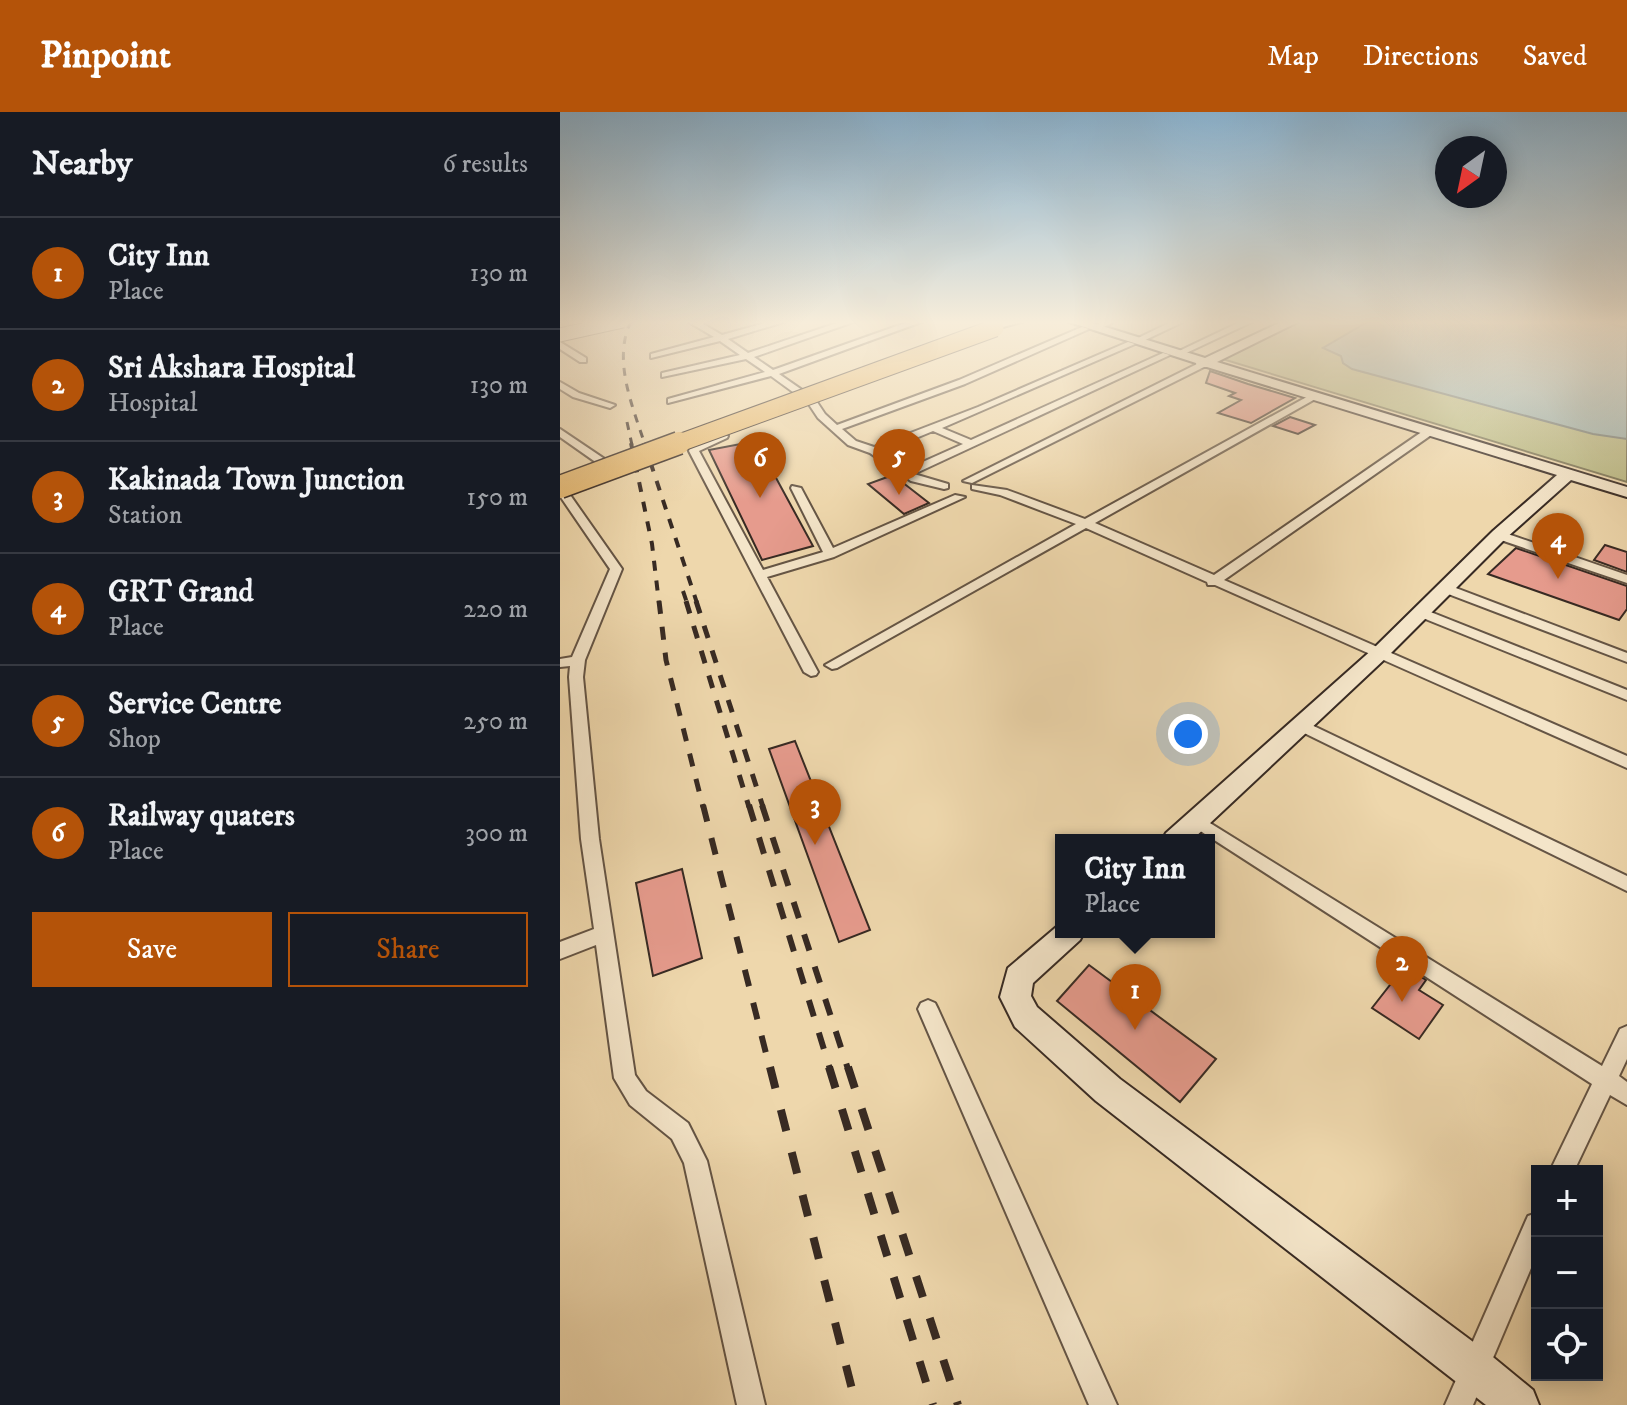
<!DOCTYPE html>
<html lang="en">
<head>
<meta charset="utf-8">
<style>
	:root { --surface:#171b24; --page:#20242c; --text:#f1f3f6; --muted:#9ea1a6; --line:#363941; --accent:#b45309 }
	body { margin:0; font-family:"IM FELL DW Pica",serif; background:var(--page); color:var(--text) }
	.controls { position:absolute; right:24px; bottom:24px; display:grid; overflow:hidden; border-radius:0px; box-shadow:0 4px 20px #0003 }
	.controls button { width:72px; height:72px; display:grid; place-items:center; padding:0; border:0; border-bottom:2px solid var(--line); background:var(--surface); color:var(--text); font:40px sans-serif }
	.compass { position:absolute; left:875px; top:24px; width:72px; height:72px; border-radius:50%; background:var(--surface); box-shadow:0 4px 20px #0003; rotate:213deg }
	.you { position:absolute; left:628px; top:622px; width:28px; height:28px; margin:-20px; border:6px solid #fff; border-radius:50%; background:#1a73e8; box-shadow:0 0 0 12px #1a73e833 }
	.badge { display:grid; place-items:center; width:52px; height:52px; border-radius:50%; background:var(--accent); color:#fff; font-size:26px; font-weight:700 }
	.pin { position:absolute; translate:-50% -66px; filter:drop-shadow(0 2px 4px #0008) }
	.pin::after { content:''; position:absolute; top:42px; width:28px; height:24px; background:inherit; clip-path:polygon(0 0,100% 0,50% 100%) }
	.popup { position:absolute; left:495px; top:722px; width:160px; height:104px; box-sizing:border-box; display:grid; place-content:center; border-radius:0px; background:var(--surface); filter:drop-shadow(0 2px 6px #0005); font-size:26px; white-space:nowrap; color:var(--muted) }
	.popup b { font-size:30px; color:var(--text) }
	.popup::after { content:''; position:absolute; left:50%; top:100%; margin-left:-16px; border:16px solid transparent; border-top-color:var(--surface) }
	.list { margin:0; padding:0; list-style:none }
	h2 { display:flex; justify-content:space-between; align-items:center; height:104px; margin:0; padding:0 32px; font-size:34px }
	h2 small { font-size:26px; font-weight:400; color:var(--muted) }
	.list li { display:grid; grid-template-columns:52px 1fr auto; gap:24px; align-items:center; box-sizing:border-box; height:112px; padding:0 32px; border-top:2px solid var(--line) }
	.list b { display:block; font-size:30px; white-space:nowrap }
	.list p { margin:0; font-size:26px; white-space:nowrap; color:var(--muted) }
	.list em { font-size:26px; font-style:normal; color:var(--muted) }
	.actions { display:flex; gap:16px; padding:24px 32px }
	.actions a { flex:1; padding:18px 0; border:2px solid var(--accent); border-radius:0px; text-align:center; font-size:28px; color:var(--accent) }
	.actions .main { background:var(--accent); color:#fff }
	.icon { flex:none; width:44px; height:44px; fill:none; stroke:currentColor; stroke-width:2; stroke-linecap:round; stroke-linejoin:round }
	.map { position:relative; flex:none; width:1067px; height:1293px; overflow:hidden }
	header { display:flex; align-items:center; gap:48px; box-sizing:border-box; height:112px; padding:0 40px; background:var(--accent); color:#fff }
	header strong { font-size:38px }
	nav { display:flex; gap:44px; margin-inline-start:auto; font-size:28px }
	main { display:flex }
	aside { flex:1; background:var(--surface) }
	.map>svg:first-child { display:block }
	.green { fill:#bcbd87; stroke:#7a7455; stroke-width:2 }
	.water { fill:#9eb7b5; stroke:#757f7b; stroke-width:2 }
	.building { fill:#e69b8d; stroke:#372a23; stroke-width:2 }
	.lines { fill:none; stroke-linecap:round; stroke-linejoin:round }
	.street-casing { stroke:#655545; stroke-width:4 }
	.secondary-casing { stroke:#372a23; stroke-width:4 }
	.street { fill:#f4e5c9; fill-rule:evenodd }
	.secondary { fill:#f4e5c9; fill-rule:evenodd }
	.rail-far4 { stroke:#372a23; stroke-width:3; stroke-dasharray:8 8; stroke-linecap:butt }
	.rail-far3 { stroke:#372a23; stroke-width:4; stroke-dasharray:10 10; stroke-linecap:butt }
	.rail-far2 { stroke:#372a23; stroke-width:5; stroke-dasharray:13 13; stroke-linecap:butt }
	.rail-far1 { stroke:#372a23; stroke-width:6; stroke-dasharray:17 17; stroke-linecap:butt }
	.rail { stroke:#372a23; stroke-width:8; stroke-dasharray:22 22; stroke-linecap:butt }
	.secondary-bridge-casing { stroke:#372a23; stroke-width:15; stroke-linecap:butt }
	.highway-bridge-far1-casing { stroke:#372a23; stroke-width:19; stroke-linecap:butt }
	.highway-bridge-casing { stroke:#372a23; stroke-width:25; stroke-linecap:butt }
	.secondary-bridge { stroke:#f4e5c9; stroke-width:13 }
	.highway-bridge-far1 { stroke:#e7bc76; stroke-width:17 }
	.highway-bridge { stroke:#e7bc76; stroke-width:22 }
</style>
</head>
<body>
<header>
<strong>Pinpoint</strong>
<nav><a>Map</a><a>Directions</a><a>Saved</a></nav>
</header>
<main>
<aside>
<h2>Nearby<small>6 results</small></h2>
<ul class="list">
<li><span class="badge">1</span><div><b>City Inn</b><p>Place</p></div><em>130 m</em></li>
<li><span class="badge">2</span><div><b>Sri Akshara Hospital</b><p>Hospital</p></div><em>130 m</em></li>
<li><span class="badge">3</span><div><b>Kakinada Town Junction</b><p>Station</p></div><em>150 m</em></li>
<li><span class="badge">4</span><div><b>GRT Grand</b><p>Place</p></div><em>220 m</em></li>
<li><span class="badge">5</span><div><b>Service Centre</b><p>Shop</p></div><em>250 m</em></li>
<li><span class="badge">6</span><div><b>Railway quaters</b><p>Place</p></div><em>300 m</em></li>
</ul>
<div class="actions"><a class="main">Save</a><a>Share</a></div>
</aside>
<div class="map">
<svg width="1067" height="1293" viewBox="0 0 1067 1293">
	<rect width="100%" height="100%" fill="#eed7ac"/>
	<filter id="stains"><feTurbulence type="fractalNoise" baseFrequency=".0025" numOctaves="4"/><feColorMatrix values="0 0 0 0 .2 0 0 0 0 .09 0 0 0 0 .02 0 0 0 .5 -.17"/></filter>
	<radialGradient id="worn" r=".72"><stop offset=".6" stop-color="#630" stop-opacity="0"/><stop offset="1" stop-color="#630" stop-opacity=".3"/></radialGradient>
	<path class="green" d="M740,209H1067V370L656,245Z"/>
	<path class="water" d="M809,209H1037L1067,216V327L1033,322L792,257L783,251L781,244L763,236Z"/>
	<path class="building" d="M650,259L688,272L735,286L691,311L658,301L681,288L669,284L675,281L646,271Z
		M730,305L755,313L738,322L713,314Z
		M196,329L253,434L202,448L149,338Z
		M333,363L369,391L344,402L308,372Z
		M1045,433L1067,440V460L1034,448Z
		M956,436L1067,474V497L1059,508L928,462Z
		M235,629L310,818L279,830L209,637Z
		M122,757L142,846L93,864L76,771Z
		M529,853L656,947L620,990L497,889Z
		M853,860L866,868L859,878L883,893L859,927L812,896L837,864L846,869Z"/>
	<g class="lines">
		<g class="street-casing">
			<path id="street" d="M127,209H138L162,223L212,209H227L168,227L188,241L283,209H296L194,245L213,258L351,209H364L219,262L255,287L265,302L277,313L399,268L522,215L529,217L405,272L282,317L296,329L314,335L418,295L568,230L575,232L382,316L411,328L603,241L610,243L354,362L388,372V376L384,377L351,369L310,341L288,333L258,306L248,291L211,264L108,291V287L205,260L186,247L102,265V261L180,243L160,229L91,246V242L154,225ZM373,319L403,332L347,357L322,340Z
				M544,209H556L538,218L531,216Z
				M613,209H625L581,230L574,228Z
				M682,209H694L622,243L615,241Z
				M0,230L26,246V250H20L0,237Z
				M641,250L644,251V255L412,371L403,369Z
				M0,270L19,281L55,293L50,296L13,285L0,277Z
				M754,281L757,282V286L535,411L654,463L866,317H874V321L664,468L1067,644V656L655,473H648L647,470L526,416L277,556L272,557L265,553L516,412L440,383L412,377V373L447,378L525,407Z
				M0,317L49,350V354L28,359V355L37,351L0,325Z
				M163,321L168,324L167,326L139,339L203,458L263,440L231,376L232,374L241,376L273,436L395,383L405,385L274,445L207,465L258,560L256,563L251,564L244,560L129,339L131,333Z
				M0,378L8,380L62,457L25,548L23,565L39,727L75,963L86,979L128,1011L147,1049L205,1293H177L124,1051L112,1027L70,993L54,966L36,833L0,847V830L34,817L21,727L9,565L10,554L0,555V547L12,545L50,457L0,384Z
				M939,419L1067,463V471L935,426L933,423Z
				M888,473L1067,541V550L883,480V474Z
				M863,497L1067,578V588L858,504L856,501Z
				M739,607L1067,764V779L734,616L731,612L734,608Z
				M637,703L1042,954L1060,917L1067,914V947L1059,964L1067,970V993L1050,983L1014,1059H990L1032,972L631,713L628,709L631,705Z
				M368,888L375,891L378,897L557,1293H529L358,897L361,891Z
				M977,1101V1142L913,1293H885L968,1104Z"/>
		</g>
		<g class="secondary-casing">
			<path id="secondary" d="M443,209H465L439,216L437,213Z
				M506,209H526L645,246L723,209H740L657,250L1067,375V385L1011,368L945,427L828,544L632,728H602L606,721L814,536L933,419L997,363L647,255H637L636,251Z
				M501,811V820H524L520,828L473,871L471,884L477,895L560,967L928,1241L973,1278L979,1293H926L536,989L455,915L440,885L448,856Z"/>
		</g>
		<use href="#street" class="street"/>
		<use href="#secondary" class="secondary"/>
		<path class="rail-far4" d="M71,209C52,248 73,295 85,333
			M67,310L72,333"/>
		<path class="rail-far3" d="M71,331L92,432L99,491
			M84,331L137,491
			M123,479L127,491"/>
		<path class="rail-far2" d="M99,489L106,548L143,695
			M126,489L189,695
			M136,489L203,695"/>
		<path class="rail-far1" d="M143,693L210,957
			M189,693L270,957
			M202,693L288,957"/>
		<path class="rail" d="M210,955L296,1293
			M269,955L373,1293
			M288,955L398,1293"/>
		<g class="secondary-bridge-casing">
			<path id="secondary-bridge" d="M0,223L63,209"/>
		</g>
		<g class="highway-bridge-far1-casing">
			<path id="highway-bridge-far1" d="M114,333L435,216"/>
		</g>
		<g class="highway-bridge-casing">
			<path id="highway-bridge" d="M0,375L119,331"/>
		</g>
		<use href="#secondary-bridge" class="secondary-bridge"/>
		<use href="#highway-bridge-far1" class="highway-bridge-far1"/>
		<use href="#highway-bridge" class="highway-bridge"/>
	</g>
	<linearGradient id="sky" x2="0" y2="1"><stop stop-color="#8ab5d4"/><stop offset="0.54" stop-color="#f7edda"/><stop offset="1" stop-color="#f7edda" stop-opacity="0"/></linearGradient>
	<rect width="1067" height="390" fill="url(#sky)"/>
	<rect width="100%" height="100%" filter="url(#stains)"/>
	<rect width="100%" height="100%" fill="url(#worn)"/>
</svg>
<div class="controls">
<button>+</button>
<button>−</button>
<button><svg class="icon" aria-label="locate" viewBox="0 0 24 24"><circle cx="12" cy="12" r="6"/><path d="M12 2v4M12 18v4M2 12h4M18 12h4"/></svg></button>
</div>
<svg class="compass" viewBox="-18 -18 36 36"><path d="M0-13l5 13h-10z" fill="#e53935"/><path d="M0 13l5-13h-10z" fill="#9ea1a6"/></svg>
<div class="you"></div>
<div class="pin badge" style="left:575px;top:918px">1</div>
<div class="popup"><b>City Inn</b>Place</div>
<div class="pin badge" style="left:842px;top:890px">2</div>
<div class="pin badge" style="left:255px;top:733px">3</div>
<div class="pin badge" style="left:998px;top:467px">4</div>
<div class="pin badge" style="left:339px;top:383px">5</div>
<div class="pin badge" style="left:200px;top:386px">6</div>
</div>
</main>
</body>
</html>
